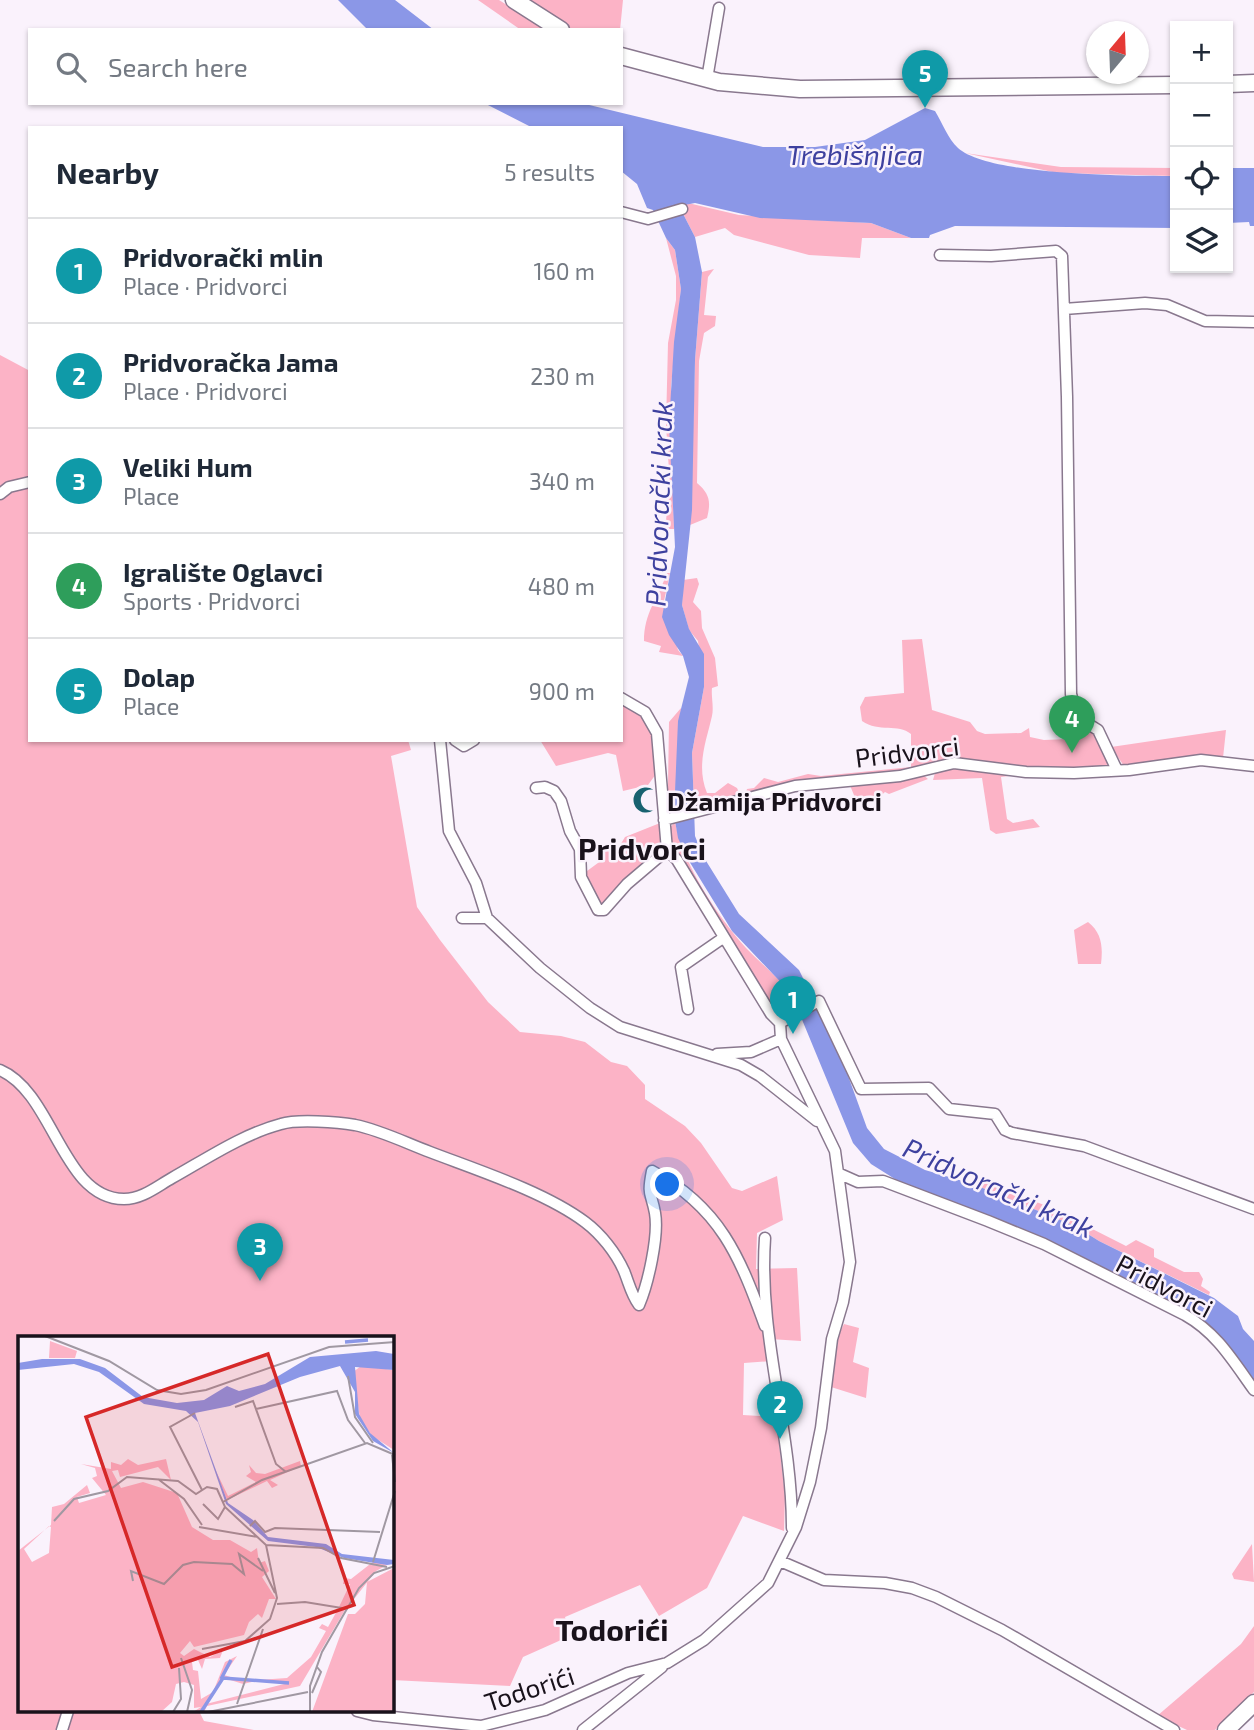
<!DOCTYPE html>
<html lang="en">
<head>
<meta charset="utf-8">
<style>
	:root { --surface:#fff; --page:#f2f2f3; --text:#1f2937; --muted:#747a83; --line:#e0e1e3; --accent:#ea580c }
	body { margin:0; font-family:"Exo 2",sans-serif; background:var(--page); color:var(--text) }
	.controls { position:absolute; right:21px; top:21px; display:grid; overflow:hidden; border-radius:0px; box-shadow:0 2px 5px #0004 }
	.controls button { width:63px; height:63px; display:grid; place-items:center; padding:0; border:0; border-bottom:2px solid var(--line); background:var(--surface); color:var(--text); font:35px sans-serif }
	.compass { position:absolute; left:1086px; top:21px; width:63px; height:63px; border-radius:50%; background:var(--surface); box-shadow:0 2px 5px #0004; rotate:19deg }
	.you { position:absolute; left:668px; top:1185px; width:24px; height:24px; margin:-18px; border:5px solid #fff; border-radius:50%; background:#1a73e8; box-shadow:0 0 0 10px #1a73e833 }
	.badge { display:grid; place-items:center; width:46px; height:46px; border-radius:50%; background:var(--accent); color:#fff; font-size:23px; font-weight:700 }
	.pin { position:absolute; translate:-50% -58px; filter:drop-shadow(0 2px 4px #0008) }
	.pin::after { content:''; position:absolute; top:37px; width:24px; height:21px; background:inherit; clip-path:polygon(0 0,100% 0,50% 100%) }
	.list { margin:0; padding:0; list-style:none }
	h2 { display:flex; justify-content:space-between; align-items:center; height:91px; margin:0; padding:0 28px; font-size:30px }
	h2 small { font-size:23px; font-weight:400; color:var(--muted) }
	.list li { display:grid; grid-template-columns:46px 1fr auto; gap:21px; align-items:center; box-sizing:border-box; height:105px; padding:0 28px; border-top:2px solid var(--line) }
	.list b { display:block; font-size:26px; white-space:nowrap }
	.list p { margin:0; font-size:23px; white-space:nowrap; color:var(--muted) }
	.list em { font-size:23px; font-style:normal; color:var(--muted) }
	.icon { flex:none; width:38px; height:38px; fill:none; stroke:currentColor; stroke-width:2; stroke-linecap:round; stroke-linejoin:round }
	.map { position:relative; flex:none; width:1254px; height:1730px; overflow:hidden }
	.search { position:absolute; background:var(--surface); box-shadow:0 2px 5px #0004; left:28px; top:28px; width:595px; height:77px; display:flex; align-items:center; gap:18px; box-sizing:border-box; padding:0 24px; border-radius:0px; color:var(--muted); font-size:26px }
	.panel { position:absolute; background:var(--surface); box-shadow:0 2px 5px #0004; left:28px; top:126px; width:595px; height:616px; border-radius:0px }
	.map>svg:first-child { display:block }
	.green { fill:#fcb3c6 }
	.water { fill:#8b97e7 }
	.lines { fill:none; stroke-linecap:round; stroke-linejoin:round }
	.minor-casing { stroke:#89788e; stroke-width:13 }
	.primary-casing { stroke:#89788e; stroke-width:19 }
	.minor { stroke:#fff; stroke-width:10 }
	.primary { stroke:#fff; stroke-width:16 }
	.labels { text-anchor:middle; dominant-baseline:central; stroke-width:5; stroke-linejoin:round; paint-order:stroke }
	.street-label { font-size:26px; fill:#19121b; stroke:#faf2fc }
	.poi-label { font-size:26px; font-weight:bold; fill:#19121b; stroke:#faf2fc; text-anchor:start }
	.water-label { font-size:28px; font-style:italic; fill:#3e419f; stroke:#faf2fc }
	.quarter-label { font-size:30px; font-weight:bold; fill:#19121b; stroke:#faf2fc }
	.inset-river { fill:none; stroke:#8b97e7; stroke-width:3.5 }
	.inset-road { fill:none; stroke:#a098a2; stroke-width:2 }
	.view { fill:#d62828; fill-opacity:0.15; stroke:#d62828; stroke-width:3.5 }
	.inset-edge { fill:none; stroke:#19121b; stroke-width:3.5 }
</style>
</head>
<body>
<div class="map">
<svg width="1254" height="1730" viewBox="0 0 1254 1730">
	<rect width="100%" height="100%" fill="#faf2fc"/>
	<path class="green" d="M478,0H499L546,30H521Z
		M522,0H623L620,30H574Z
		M965,153L1061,167L1175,168V176L1057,173Z
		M688,203L739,215L871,223L911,238H862L860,258L809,255L734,235L725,228L695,237L679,206Z
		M666,238L675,250L681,289L671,386L674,529H665L670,486L666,425L668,343L676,300V276Z
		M714,269L708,277L704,315L716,316L715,326L704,333L699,361L697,483C710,494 711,502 707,518L690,525L695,360L702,272Z
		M0,355L30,371V740H408L411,750L391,756L417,907L440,940L488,1002L520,1032L561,1036L585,1042L611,1062L627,1066L645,1085V1099L685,1126L701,1143L732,1188L742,1191L777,1176L783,1220L757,1233L756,1269L797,1268L801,1341L770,1339L773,1361L744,1363L743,1415L776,1417L785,1496L784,1531L743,1516L707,1588L659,1616L640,1585L565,1617L570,1636L523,1657L510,1686L392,1680V1338H19V1711H199L204,1721L254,1730H0Z
		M667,573H670L664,601L678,650L683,656L659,652L661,646L644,641C644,613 658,598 667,573Z
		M697,578L699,584L693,602L701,611L702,628L715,658L718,686L712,688C711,697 714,707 712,716C706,742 696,766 707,793H715L728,783L737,788L741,797L694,810L692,753L704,687L698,641L689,630L682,605L683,580Z
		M922,639L932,710L970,722L977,731L985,734L1021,733L1029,728L1030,737L1044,740L1068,739L1069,733L1082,729L1094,730L1108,763L1106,766L1046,769L960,760L913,771L745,796L747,789L754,788L764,778L778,782L808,774L821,776L911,767V734C898,723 879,733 862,721L860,707L865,697L904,693L902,640Z
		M621,700L637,707L654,736L656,774L648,785L623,791L616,755L608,753L556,766L540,740H621Z
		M681,708L674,815L667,813L665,793L668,785L669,722Z
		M1226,730L1223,758L1124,766L1111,747Z
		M947,766L992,769L1009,776L1001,777L1007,819L1013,823L1033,819L1040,827L996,834L990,830L982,778L933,780L935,773Z
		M922,774L928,779L889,794L885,792C875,801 869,804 856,800L849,783L911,778Z
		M675,822C684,866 716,914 746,948C766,969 787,982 797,1009L777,1018L672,844L668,830Z
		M660,823L661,854L601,905L596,901L586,875L587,871L602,860L599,853L619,847L625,837Z
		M1088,922C1102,933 1103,947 1101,964H1078L1074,930Z
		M974,1179L1047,1206L1126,1246L1136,1240L1154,1249V1257L1184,1272H1199L1203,1279L1201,1286L1210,1292L1209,1295L1099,1241L1075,1226L973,1184Z
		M844,1324L859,1328L853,1362L869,1368L866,1398L831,1387L839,1334Z
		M1252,1544L1254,1582L1234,1579L1232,1574Z
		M1254,1626V1692L1215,1730H1187L1157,1716L1241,1644Z"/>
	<path class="water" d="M338,0H395L434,30H368Z
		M484,103H581L763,147H815L865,140L925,108L935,111C942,122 948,139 958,148C989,176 1131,176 1175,176V228L955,226L930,235L929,238H911L871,223L760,218L695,203L679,206L695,237L702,272L695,360L692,510L682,605L689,629L704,654V687L692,753L695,836L703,856L739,914L799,970L838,1048L867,1128L884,1149L925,1170L973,1184L1075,1226L1099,1241L1214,1298L1238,1316L1243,1329L1254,1341V1387L1213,1329L1188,1312L1004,1222L898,1181L871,1164L853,1143L791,993L732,931L686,856L678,838L674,815L678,721L689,677L683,656L669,635L662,617L675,547L669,425L674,342L681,289L675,250L666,238L653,210L647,208L637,184L621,171V128H533Z
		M1228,168H1254V226H1250L1249,222L1228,223Z"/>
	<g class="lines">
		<g class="minor-casing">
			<path id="minor" d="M707,79L719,8
				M621,212L648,219L682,209
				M940,255L991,256L1056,251L1062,256L1067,397L1071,694L1077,717L1098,730L1116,768
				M1064,309L1145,303L1167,305L1205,321L1254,322
				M0,494L9,487L30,482
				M440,740L449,831L476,883L487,918
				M455,740L464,746L474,740
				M536,788L545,787L554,791L561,801L570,831L580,849L581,877L598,910H604L627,884L667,850
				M664,820L795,786L900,776L954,763L1026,772L1074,773L1129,770L1201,760L1254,766
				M462,918H487L540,968L590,1008L620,1027L741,1065L760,1076L817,1121
				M688,1009L681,967L723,938
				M780,1023L819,1001L861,1089L929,1088L949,1109L995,1114L1005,1130L1012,1133L1084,1146L1254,1209
				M717,1054L751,1052L781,1039
				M0,1070C54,1093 62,1199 124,1199C142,1199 156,1187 172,1178C206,1159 243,1134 281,1124C297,1119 338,1122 355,1125C380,1130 406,1143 430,1152C477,1170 545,1192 585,1222C601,1234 616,1253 624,1271C629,1283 631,1294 639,1305C648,1284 659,1236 655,1213C651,1191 647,1197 652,1171C720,1207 740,1257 765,1326
				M840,1174L858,1182L883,1181L988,1221L1044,1244L1185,1315C1217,1333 1233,1361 1254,1390
				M765,1238C758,1337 792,1429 792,1528
				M780,1561L824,1580L885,1583L912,1588L936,1597L1002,1630L1174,1730
				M357,1711L373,1715L481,1726L545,1710L628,1673L667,1663L704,1640L768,1583L796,1527L810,1482L821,1428L832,1339L843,1302L850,1262L835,1151L781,1039L780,1023L771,1014L677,860L667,850L657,733L645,712L621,698
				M62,1730L68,1711
				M583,1730L662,1667"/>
		</g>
		<g class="primary-casing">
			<path id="primary" d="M514,0L561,30
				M621,56L719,82L800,89L1175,85
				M1228,84L1254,83
				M1226,1730L1254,1703"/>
		</g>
		<use href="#minor" class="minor"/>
		<use href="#primary" class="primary"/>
	</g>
	<defs>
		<g id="mosque-bare" transform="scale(2.1)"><path d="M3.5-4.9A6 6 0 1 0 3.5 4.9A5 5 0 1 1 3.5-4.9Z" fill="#186270" stroke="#faf2fc" stroke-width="2.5" paint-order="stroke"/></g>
	</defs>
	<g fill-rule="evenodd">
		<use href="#mosque-bare" x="646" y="800"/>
	</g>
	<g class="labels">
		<g class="street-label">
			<text transform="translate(907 751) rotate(-7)">Pridvorci</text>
			<text transform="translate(1165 1285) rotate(28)">Pridvorci</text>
			<text transform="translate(529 1688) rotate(-18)">Todorići</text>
		</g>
		<g class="poi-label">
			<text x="667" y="800">Džamija Pridvorci</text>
		</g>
		<g class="water-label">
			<text x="855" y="154">Trebišnjica</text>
			<text transform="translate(658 504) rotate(-88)">Pridvorački krak</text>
			<text transform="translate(999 1187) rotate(24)">Pridvorački krak</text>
		</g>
		<g class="quarter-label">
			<text x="642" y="848">Pridvorci</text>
			<text x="612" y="1629">Todorići</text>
		</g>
	</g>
	<g transform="translate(18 1336)">
		<rect width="376" height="376" fill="#faf2fc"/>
		<path d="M32,5L59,15L57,22H31ZM343,30L376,34V114L354,100L342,83L335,36ZM110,123L120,129L148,123L153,144L140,131L102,141L100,134L94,135L103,152L125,146L159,157L174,191L195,204H212L233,216L239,212L241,227L247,225L251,235L244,241L258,263H251L244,282L240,278L231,286L226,299L176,311L172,305L162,317L166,320L176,313L192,321L205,314L202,322L187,323L184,333L180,324L174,326L175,334L180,335L183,363L195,356L207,326L219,320L206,339L225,345L269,342L293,321L308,295L301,292L304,288L310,291L320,273L327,274L282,350L189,370L186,376H175L183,371L176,372V349L166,346L158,348L154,366L143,376H0V215L33,189L34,171L46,168L69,149L72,157L59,161L61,167L88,159L74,142L79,140L77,132L63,128L93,133V126L103,129ZM31,190L33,191L31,217L14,226L6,213ZM206,342L225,348L242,344L270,347L188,368ZM282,125L283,130L252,144L260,149L254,152L249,145L209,164L196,131L210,160L238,146L228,140L233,136L231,129L238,137L247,138ZM356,225L369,229L358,235L329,272L321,271L332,248H325L326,242L333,243ZM376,232V376H294L330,278H337L347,268L349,246Z" fill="#fcb3c6" fill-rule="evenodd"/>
		<path d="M358,15L376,18V34L337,31L341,78L352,97L376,117L355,105L337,78V56L322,30L282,41L212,70L177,77L210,167L235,184L250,201L308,208L324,218L376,224V228L369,229L326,222L298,211L250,205L208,168L180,86L168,75L126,68L81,36L56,28L0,34V27L24,23H62L87,32L125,61L159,67L186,64L209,50L221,55L247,48L292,21Z" fill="#8b97e7"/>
		<path class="inset-river" d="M327,6L350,4M203,343L213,324M183,376L205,342L271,347"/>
		<path class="inset-road" d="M27,0L91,25L139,54L163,58L188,54L311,11L377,6M330,40L337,81L355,107M217,71L235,65L258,128L268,136M238,73L319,55L330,84L347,107M177,77L152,91L184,154M374,119L377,146M140,143L166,163L184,189M205,166L244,144L349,107L377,119M185,168L200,183L207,171M36,185L56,163L90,155L109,141L160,145L178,158L189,151L199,153L207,171L248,209L259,262L252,283L227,305L184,313M232,190L237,185L247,196L257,192L362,196M181,191L240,201M248,209L305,212L323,222L369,231M240,222L257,257M355,226L377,155M115,245L113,235L146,248L165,229L176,226L214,228L226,238L221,218L245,235M259,268L287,266L330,273M163,322L174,354L169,376M294,357L303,336L299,331M219,368L245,293M155,376L163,363L161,332M190,376L290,356M292,376V350L304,316L341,252L356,237L377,230"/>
		<path class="view" d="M250,18L336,269L154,331L68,81Z"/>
		<rect width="376" height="376" class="inset-edge"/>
	</g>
</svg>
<div class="controls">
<button>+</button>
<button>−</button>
<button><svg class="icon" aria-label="locate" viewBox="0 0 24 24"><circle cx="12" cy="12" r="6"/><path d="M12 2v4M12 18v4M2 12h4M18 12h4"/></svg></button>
<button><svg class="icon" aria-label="layers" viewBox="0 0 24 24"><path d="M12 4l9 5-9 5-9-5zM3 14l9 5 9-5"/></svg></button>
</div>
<svg class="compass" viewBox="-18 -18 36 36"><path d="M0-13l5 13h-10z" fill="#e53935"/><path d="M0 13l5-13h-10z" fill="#747a83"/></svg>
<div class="you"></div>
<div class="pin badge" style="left:793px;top:1034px;background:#0f9aa8">1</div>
<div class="pin badge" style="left:780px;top:1439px;background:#0f9aa8">2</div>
<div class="pin badge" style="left:260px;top:1281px;background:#0f9aa8">3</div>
<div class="pin badge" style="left:1072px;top:753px;background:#2e9e5b">4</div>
<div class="pin badge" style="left:925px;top:108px;background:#0f9aa8">5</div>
<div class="search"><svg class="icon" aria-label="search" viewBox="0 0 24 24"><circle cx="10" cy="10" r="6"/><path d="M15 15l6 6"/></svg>Search here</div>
<section class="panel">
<h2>Nearby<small>5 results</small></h2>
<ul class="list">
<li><span class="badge" style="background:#0f9aa8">1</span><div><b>Pridvorački mlin</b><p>Place · Pridvorci</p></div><em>160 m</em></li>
<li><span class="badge" style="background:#0f9aa8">2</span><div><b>Pridvoračka Jama</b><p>Place · Pridvorci</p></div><em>230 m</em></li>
<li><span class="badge" style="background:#0f9aa8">3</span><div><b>Veliki Hum</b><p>Place</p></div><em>340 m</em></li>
<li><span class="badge" style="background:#2e9e5b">4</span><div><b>Igralište Oglavci</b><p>Sports · Pridvorci</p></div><em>480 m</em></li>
<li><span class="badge" style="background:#0f9aa8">5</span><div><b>Dolap</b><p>Place</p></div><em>900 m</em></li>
</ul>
</section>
</div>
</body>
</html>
